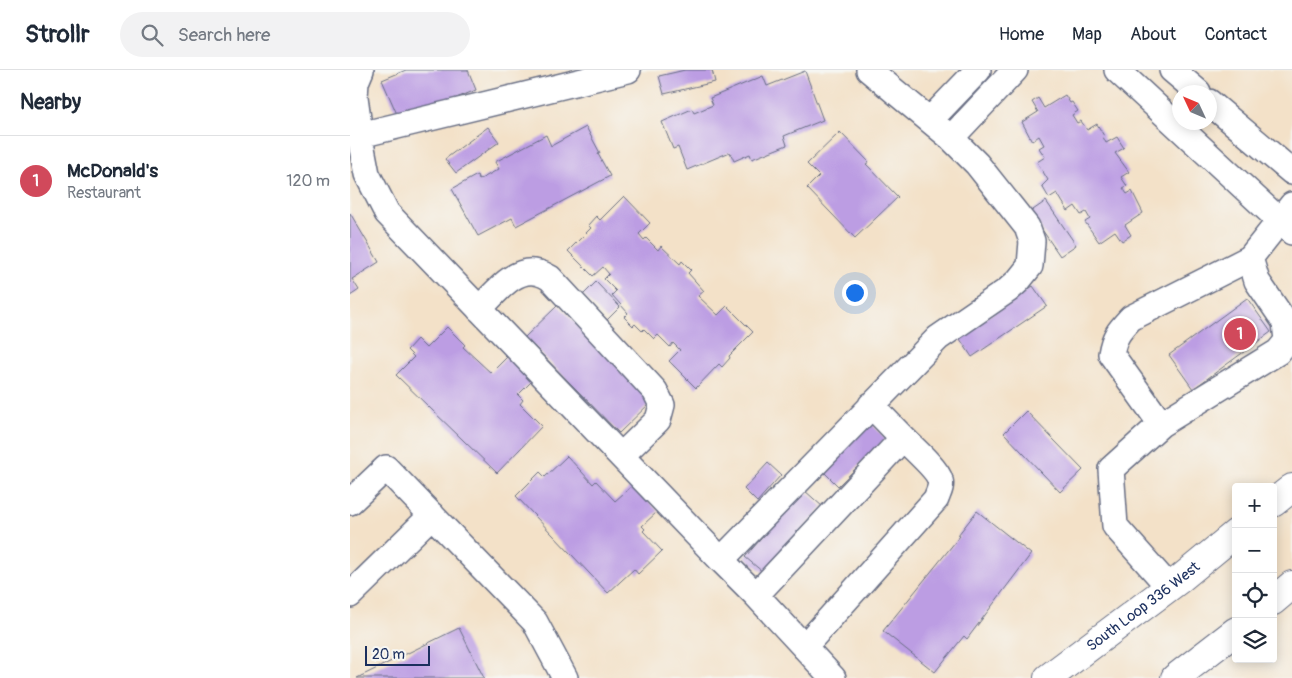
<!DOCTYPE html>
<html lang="en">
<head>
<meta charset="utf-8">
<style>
	:root { --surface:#fff; --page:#f2f2f3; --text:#1f2937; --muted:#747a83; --line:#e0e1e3; --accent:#d1495b }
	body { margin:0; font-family:Pangolin,sans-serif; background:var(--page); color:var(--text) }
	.controls { position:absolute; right:15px; bottom:15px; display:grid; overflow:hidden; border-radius:5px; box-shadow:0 2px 12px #0003 }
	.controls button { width:45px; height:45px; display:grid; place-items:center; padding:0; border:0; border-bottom:1px solid var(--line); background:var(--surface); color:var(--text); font:25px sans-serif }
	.compass { position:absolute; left:822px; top:15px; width:45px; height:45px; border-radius:50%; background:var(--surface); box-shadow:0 2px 12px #0003; rotate:314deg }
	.scale { position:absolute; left:15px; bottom:12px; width:65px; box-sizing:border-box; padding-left:5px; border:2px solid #1b2f5e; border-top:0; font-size:14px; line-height:18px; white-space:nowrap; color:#1b2f5e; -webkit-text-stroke:4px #f6f6f2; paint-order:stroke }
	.you { position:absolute; left:504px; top:222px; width:18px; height:18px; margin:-12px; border:4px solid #fff; border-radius:50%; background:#1a73e8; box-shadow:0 0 0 8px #1a73e833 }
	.badge { display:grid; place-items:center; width:32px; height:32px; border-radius:50%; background:var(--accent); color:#fff; font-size:16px; font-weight:700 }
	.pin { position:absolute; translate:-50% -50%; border:2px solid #fff; box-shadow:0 1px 5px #0006 }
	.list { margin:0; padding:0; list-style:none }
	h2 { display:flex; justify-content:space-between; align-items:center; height:65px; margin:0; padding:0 20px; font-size:21px }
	h2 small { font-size:16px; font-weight:400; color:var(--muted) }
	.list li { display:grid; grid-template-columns:32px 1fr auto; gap:15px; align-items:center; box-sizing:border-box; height:90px; padding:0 20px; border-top:1px solid var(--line) }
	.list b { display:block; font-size:19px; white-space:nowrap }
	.list p { margin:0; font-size:16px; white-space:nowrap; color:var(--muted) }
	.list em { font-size:16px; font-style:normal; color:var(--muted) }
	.icon { flex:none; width:28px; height:28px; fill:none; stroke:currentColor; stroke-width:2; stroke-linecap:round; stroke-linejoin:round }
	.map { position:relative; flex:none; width:942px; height:608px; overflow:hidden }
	header { display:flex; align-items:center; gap:30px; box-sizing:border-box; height:70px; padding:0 25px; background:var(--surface); border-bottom:1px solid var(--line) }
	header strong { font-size:24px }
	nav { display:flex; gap:28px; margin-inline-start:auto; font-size:18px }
	.search { width:350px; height:45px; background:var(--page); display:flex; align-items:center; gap:12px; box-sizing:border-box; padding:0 18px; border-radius:28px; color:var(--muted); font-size:19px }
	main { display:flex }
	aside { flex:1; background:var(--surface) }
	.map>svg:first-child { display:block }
	.building { fill:#bc9de3 }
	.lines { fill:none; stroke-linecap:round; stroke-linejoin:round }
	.minor-casing { stroke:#676d83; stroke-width:28 }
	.major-casing { stroke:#676d83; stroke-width:30 }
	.minor { stroke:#fff; stroke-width:25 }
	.major { stroke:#fff; stroke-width:28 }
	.labels { text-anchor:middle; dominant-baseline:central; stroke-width:5; stroke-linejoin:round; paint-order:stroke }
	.street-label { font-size:15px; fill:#1b2f5e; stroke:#f6f6f2 }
</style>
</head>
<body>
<header>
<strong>Strollr</strong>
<div class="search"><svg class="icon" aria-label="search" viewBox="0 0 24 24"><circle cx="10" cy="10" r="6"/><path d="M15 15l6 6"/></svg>Search here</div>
<nav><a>Home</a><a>Map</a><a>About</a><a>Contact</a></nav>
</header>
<main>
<aside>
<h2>Nearby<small></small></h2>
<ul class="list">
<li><span class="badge">1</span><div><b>McDonald's</b><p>Restaurant</p></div><em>120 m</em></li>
</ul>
</aside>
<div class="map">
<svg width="942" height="608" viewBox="0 0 942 608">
	<rect width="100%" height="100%" fill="#f6f6f2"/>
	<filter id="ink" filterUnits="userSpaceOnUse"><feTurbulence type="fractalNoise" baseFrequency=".02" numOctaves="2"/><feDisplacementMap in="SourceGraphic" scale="10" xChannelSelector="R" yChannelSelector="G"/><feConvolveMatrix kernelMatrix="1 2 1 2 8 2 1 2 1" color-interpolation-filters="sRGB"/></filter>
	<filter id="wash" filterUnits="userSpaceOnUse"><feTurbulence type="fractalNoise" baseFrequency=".0096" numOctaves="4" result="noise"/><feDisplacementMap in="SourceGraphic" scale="20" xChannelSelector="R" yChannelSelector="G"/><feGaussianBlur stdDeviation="1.12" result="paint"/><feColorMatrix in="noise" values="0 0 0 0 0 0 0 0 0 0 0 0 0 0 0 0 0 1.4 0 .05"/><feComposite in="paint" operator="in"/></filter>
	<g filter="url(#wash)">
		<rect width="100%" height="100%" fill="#f3e1c8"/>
		<g id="blocks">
			<path class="building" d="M56,0H118L126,20L50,51L32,10Z
				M335,0H362L365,12L314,24L309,6Z
				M455,1L473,50L434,66L437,75L402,89L400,84L384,91L380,82L337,100L328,77L323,79L312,52L342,39L344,43L363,35L360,28L413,6L417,16Z
				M715,25L720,33L722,32L728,41L722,45L727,53L731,51L737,60L747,54L754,66L753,67L756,73L767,67L774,78L765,83L779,102L771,107L777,116L773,118L777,124L782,121L793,143L775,155L781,165L772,171L765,161L749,172L735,152L740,149L736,142L731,145L725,136L718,141L707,123L699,128L692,116L698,110L687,92L695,87L689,78L694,75L689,66L682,71L672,52L688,42L682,32L688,28L694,38Z
				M138,57L149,72L106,103L95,89Z
				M236,57L250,83L248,84L260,106L166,156L162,148L128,166L102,119L127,105L129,110L149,99L145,92L196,65L201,76Z
				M490,62L519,92L516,94L548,127L505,168L457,118L469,106L457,94Z
				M274,126L300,153L289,164L294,170L296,168L308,180L311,176L330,194L332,191L341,200L338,203L354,221L348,226L368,245L377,236L403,262L379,286L380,288L372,297L369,294L346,318L319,291L330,280L323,273L320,277L308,265L304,269L294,259L292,261L285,254L283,256L274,247L278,243L262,225L266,221L254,209L259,204L253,197L243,206L218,181L241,158L238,155L246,146L250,150Z
				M696,131L726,175L710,186L680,142Z
				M0,143L29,192L2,209L9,220L0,226Z
				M246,212L270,237L257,250L233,225Z
				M683,216L697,236L622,287L608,266Z
				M897,228L921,262L843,319L819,285Z
				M208,235L302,331L269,363L175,267Z
				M97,257L115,275L113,277L141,303L158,286L183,310L168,325L173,330L170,334L192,356L147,403L46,305L64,287L57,280L67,269L76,278Z
				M676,341L733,400L710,422L654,363Z
				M519,351L536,369L488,416L470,398Z
				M217,386L243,414L246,411L265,431L283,415L308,441L292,456L295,459L293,461L312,481L288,504L284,499L258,523L166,426L190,402L195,407Z
				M418,393L431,405L407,432L394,419Z
				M454,420L473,437L414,503L395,487Z
				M627,441L681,484L617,569L614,566L585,602L533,561L610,466L608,465Z
				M109,558L134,608H7Z"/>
		</g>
	</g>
	<g filter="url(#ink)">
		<use href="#blocks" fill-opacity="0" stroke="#676d83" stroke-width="1"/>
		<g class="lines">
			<g class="minor-casing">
				<path id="minor" d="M11,0L6,12L5,27L12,78L17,104L37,143L371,490L588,268L658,220L668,211L680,196L682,171L677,157L627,94L601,68L519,0
					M767,0L942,162
					M822,0L848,22
					M859,32L942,102
					M580,50L628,0
					M10,65L278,0
					M601,68L665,0
					M129,239C144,225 165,195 189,203C193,204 197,206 200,208L305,321L312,335L308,350L271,386
					M521,335L553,368
					M811,354L928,282L937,271L935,252L907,211L900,188
					M0,432L36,398L185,552L215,608
					M371,490L406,525L483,608
					M819,517L765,456L761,399L811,354L761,284C764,266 769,261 781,248L900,188L942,135
					M0,525L82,445
					M406,525L553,368C561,376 588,400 590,410C592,417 588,423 586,429L454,577"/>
			</g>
			<g class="major-casing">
				<g id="major">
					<path d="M923,433L942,418"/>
					<path d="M923,531L942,515"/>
					<path id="s1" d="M698,608L830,509L886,463"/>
					<path d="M825,608L886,561"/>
				</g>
			</g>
			<use href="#minor" class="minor"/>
			<use href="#major" class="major"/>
		</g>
	</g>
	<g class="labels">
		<g class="street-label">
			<text stroke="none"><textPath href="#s1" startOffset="119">South Loop 336 West</textPath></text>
		</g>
	</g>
</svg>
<div class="controls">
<button>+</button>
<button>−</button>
<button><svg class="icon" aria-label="locate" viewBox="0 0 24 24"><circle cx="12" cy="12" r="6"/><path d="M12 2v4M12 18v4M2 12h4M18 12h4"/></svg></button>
<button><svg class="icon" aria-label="layers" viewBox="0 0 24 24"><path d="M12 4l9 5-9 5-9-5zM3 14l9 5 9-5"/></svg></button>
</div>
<svg class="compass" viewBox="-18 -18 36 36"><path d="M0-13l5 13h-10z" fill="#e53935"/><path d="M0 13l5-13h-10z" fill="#747a83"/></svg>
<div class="scale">20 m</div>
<div class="you"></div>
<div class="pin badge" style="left:890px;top:264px">1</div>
</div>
</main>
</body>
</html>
